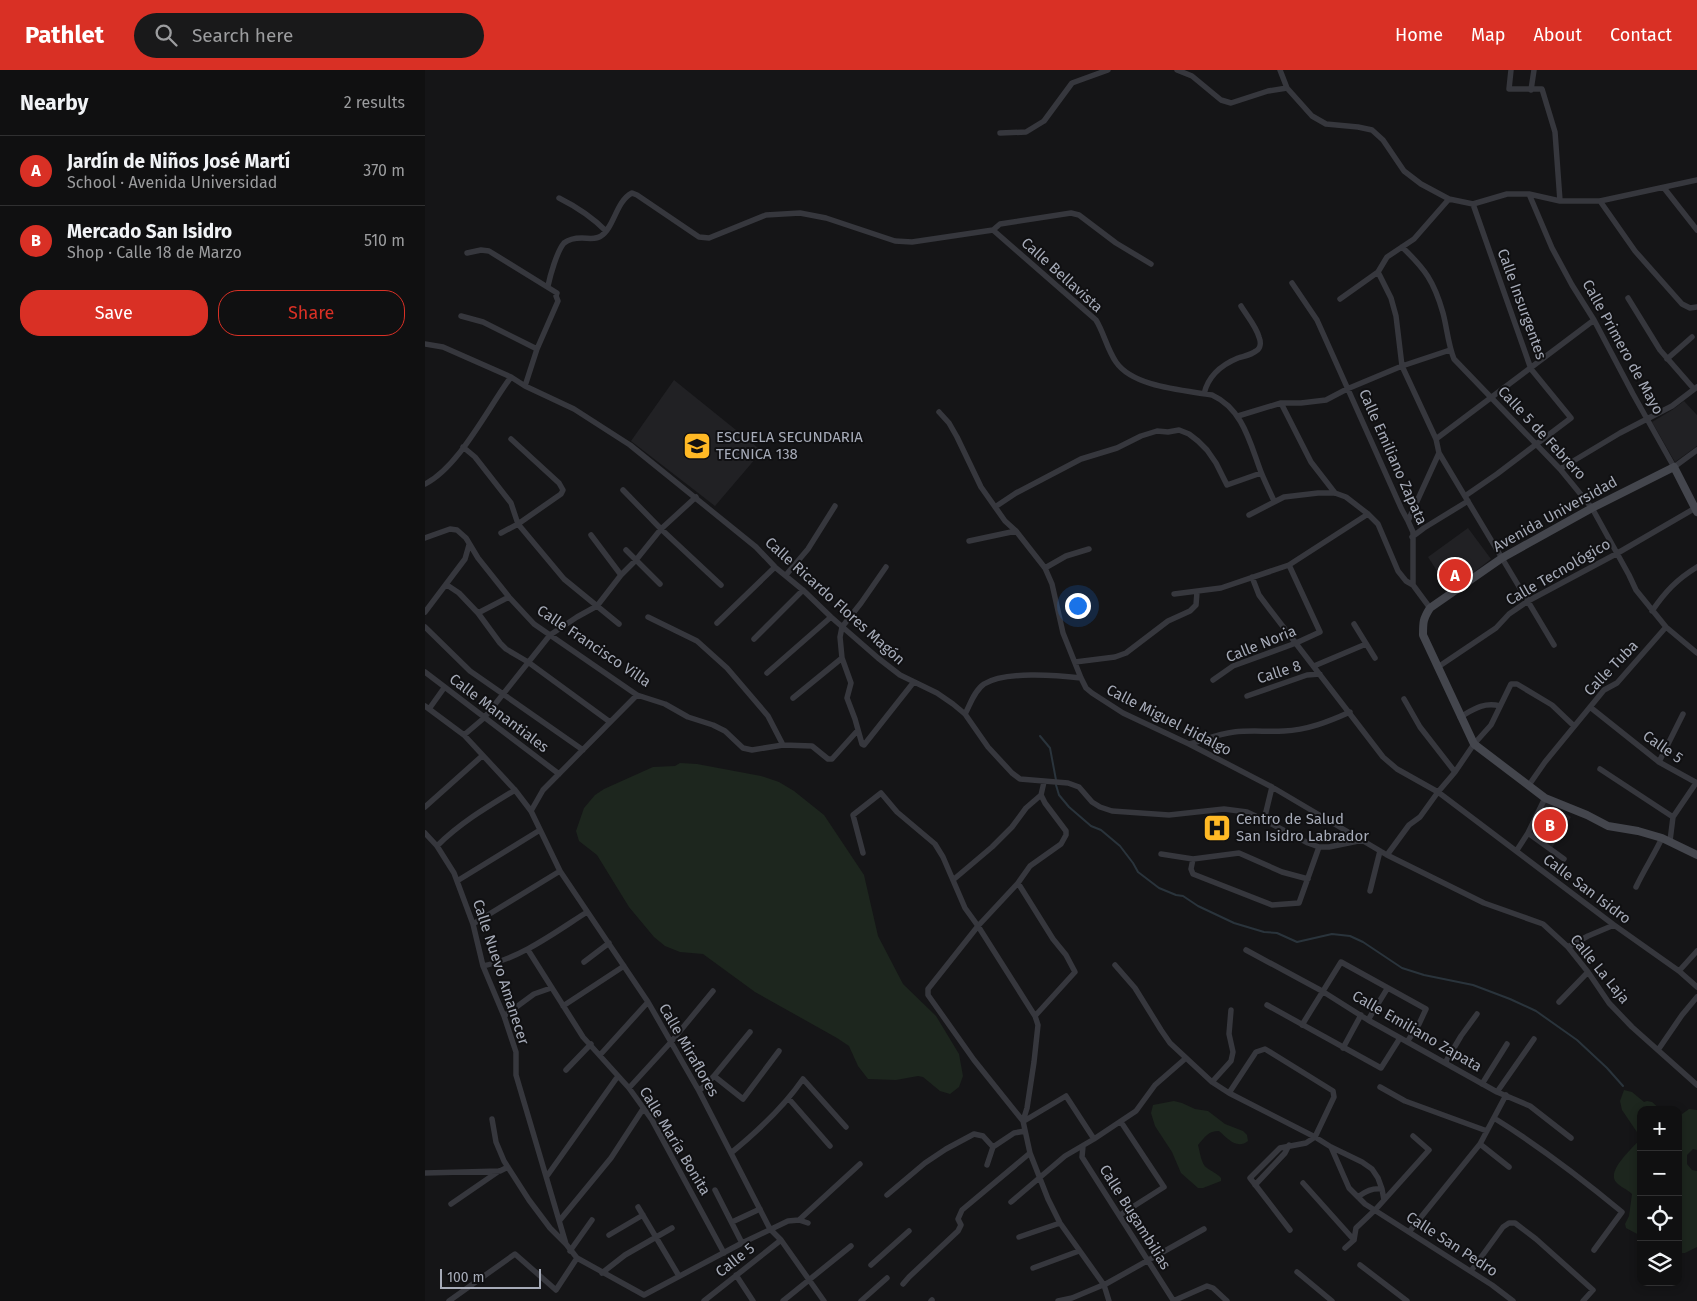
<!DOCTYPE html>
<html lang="en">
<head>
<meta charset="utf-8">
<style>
	:root { --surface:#101011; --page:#19191a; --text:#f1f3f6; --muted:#9c9d9f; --line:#303031; --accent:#d93025 }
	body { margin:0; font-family:"Fira Sans",sans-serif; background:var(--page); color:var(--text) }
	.controls { position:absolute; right:15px; bottom:15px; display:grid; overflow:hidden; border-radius:10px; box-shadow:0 2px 8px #0003 }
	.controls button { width:45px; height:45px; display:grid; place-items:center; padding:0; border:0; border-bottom:1px solid var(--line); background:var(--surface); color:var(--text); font:25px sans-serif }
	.scale { position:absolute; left:15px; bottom:12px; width:101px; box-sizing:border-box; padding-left:5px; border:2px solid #a6abb8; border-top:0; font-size:14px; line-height:18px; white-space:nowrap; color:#a6abb8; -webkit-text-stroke:4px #101012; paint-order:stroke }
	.you { position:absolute; left:652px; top:535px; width:18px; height:18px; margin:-12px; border:4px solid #fff; border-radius:50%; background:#1a73e8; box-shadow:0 0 0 8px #1a73e833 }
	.badge { display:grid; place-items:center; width:32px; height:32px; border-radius:50%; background:var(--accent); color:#fff; font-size:16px; font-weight:700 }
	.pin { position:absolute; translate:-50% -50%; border:2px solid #fff; box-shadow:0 1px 5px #0006 }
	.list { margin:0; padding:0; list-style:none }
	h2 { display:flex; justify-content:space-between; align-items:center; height:65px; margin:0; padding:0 20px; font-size:21px }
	h2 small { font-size:16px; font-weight:400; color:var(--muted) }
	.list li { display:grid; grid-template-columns:32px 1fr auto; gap:15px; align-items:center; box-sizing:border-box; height:70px; padding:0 20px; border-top:1px solid var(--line) }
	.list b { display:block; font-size:19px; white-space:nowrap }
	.list p { margin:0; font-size:16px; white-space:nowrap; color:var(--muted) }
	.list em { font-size:16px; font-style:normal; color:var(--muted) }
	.actions { display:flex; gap:10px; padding:15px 20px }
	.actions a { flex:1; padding:11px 0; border:1px solid var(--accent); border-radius:20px; text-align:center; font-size:18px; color:var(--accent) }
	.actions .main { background:var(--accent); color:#fff }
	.icon { flex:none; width:28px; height:28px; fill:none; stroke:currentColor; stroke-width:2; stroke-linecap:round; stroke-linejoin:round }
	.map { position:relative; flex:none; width:1272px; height:1231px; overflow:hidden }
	header { display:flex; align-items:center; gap:30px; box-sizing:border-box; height:70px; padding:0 25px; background:var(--accent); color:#fff }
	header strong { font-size:24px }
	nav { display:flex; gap:28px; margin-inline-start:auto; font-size:18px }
	.search { width:350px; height:45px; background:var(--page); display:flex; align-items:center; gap:12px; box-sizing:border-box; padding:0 18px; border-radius:28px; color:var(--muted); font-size:19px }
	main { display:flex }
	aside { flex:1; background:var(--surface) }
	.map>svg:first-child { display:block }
	.built { fill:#212124 }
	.green { fill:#1d261e }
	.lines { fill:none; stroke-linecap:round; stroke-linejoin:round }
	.stream { stroke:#2a343c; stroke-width:2 }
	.street { stroke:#36373d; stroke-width:5.5 }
	.secondary { stroke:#44464d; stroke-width:8 }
	.labels { text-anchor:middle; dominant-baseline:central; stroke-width:4; stroke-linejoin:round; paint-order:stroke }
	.street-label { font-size:15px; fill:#a6abb8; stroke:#101012 }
	.poi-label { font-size:15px; fill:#a6abb8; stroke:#101012; text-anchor:start }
</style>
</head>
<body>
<header>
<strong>Pathlet</strong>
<div class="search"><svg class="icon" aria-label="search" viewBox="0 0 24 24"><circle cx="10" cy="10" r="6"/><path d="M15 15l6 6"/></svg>Search here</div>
<nav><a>Home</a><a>Map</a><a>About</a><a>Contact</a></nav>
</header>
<main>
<aside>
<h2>Nearby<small>2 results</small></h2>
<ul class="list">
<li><span class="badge">A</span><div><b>Jardín de Niños José Martí</b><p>School · Avenida Universidad</p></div><em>370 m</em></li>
<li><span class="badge">B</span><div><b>Mercado San Isidro</b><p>Shop · Calle 18 de Marzo</p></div><em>510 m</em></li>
</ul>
<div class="actions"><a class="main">Save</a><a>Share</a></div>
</aside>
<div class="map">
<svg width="1272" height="1231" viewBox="0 0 1272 1231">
	<rect width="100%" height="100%" fill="#151517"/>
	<path class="built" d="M249,310L337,381L290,436L206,371Z
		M1259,331L1272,345V376L1250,392L1227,352L1247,340Z
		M1043,458L1066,489L1025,521L1003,487Z
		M1121,731L1146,747L1127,778L1104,763Z
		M785,744L802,746L799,772L782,770Z"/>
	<path class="green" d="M255,693L272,694L336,706L354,712L369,721L399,745L439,805L453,866L478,914L511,946L534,984L538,1006L534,1017L525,1024L515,1021L498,1007L493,1006L471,1010L443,1009L433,996L424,976L412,968L330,922L278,884L255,882L240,876L229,867L204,837L172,785L154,771L151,761L159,738L170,725L179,719L228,697L250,696Z
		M1199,1020L1207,1022L1219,1032L1222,1031L1227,1032L1236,1040H1216V1068L1197,1040L1195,1031Z
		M749,1031L757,1033L770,1039L783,1041L800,1054L818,1061L822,1065L823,1071C812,1080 802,1068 794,1061C783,1061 780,1067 773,1075C775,1082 776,1094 782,1098C787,1102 792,1103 796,1108V1111L778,1118H773L756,1103L747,1082L730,1056L726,1043L728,1035Z
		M1264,1039L1272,1040V1080L1268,1079L1262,1085V1094L1267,1100L1272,1101V1177L1260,1183H1253V1047Z
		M1216,1069V1166L1201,1158L1200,1154L1204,1146L1207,1124C1202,1119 1195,1117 1191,1112C1181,1101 1209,1076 1216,1069Z"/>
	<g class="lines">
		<path class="stream" d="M615,666L625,678L631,710
			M631,715L634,725L644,737L666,756L676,760L695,776L708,793L713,802L734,818L751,825L758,826L773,836L809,853L839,862L852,863L872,872L907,864L925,866L938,872L977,898L999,905L1048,915L1085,929L1111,941L1152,970L1182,998L1198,1016"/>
		<path class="street" d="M752,0L767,6L796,30L806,33L843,21L862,18
			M855,0L862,18L887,46L901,54L933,57L947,60L958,70L979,101L996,114L1024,129L1048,134L1082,124H1104L1135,131H1175L1272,110
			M1086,0L1084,19H1117L1130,62L1135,131
			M1106,20L1109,0
			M575,63L601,62L619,51L647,13L683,0
			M1239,118L1272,160
			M1104,124L1127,178L1147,215L1169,250L1208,324L1249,397L1272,380
			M134,128C152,137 167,147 181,161
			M1175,131L1210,181L1257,234L1265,238L1272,237
			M568,160L671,250C679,263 682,279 691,292C708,317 758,320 787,325C818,339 825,373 836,402C840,412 845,422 849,431
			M568,160L575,154L646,143L654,145L691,173L726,194
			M977,177C1000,199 1009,211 1018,243C1022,258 1023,274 1029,289L1135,399L1167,438L1204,505L1211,520L1241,557L1272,583
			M42,183L56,180L64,181L132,223L131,226L133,231L112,279L100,316
			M953,202L966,228L971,246L977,296L1011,369L1014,383L1129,575
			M867,213L892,250L977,440L983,451L988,462V515L1005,538
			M123,216C125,206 132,181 139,173C144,169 151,168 157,168C163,168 171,170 176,166C189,158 191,131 207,123L212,125L274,167L284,168L341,145L375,143L401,148L470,171L487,172L568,160
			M1203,228L1235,280L1269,319
			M915,229L953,202L962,187L989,169L1024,129
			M36,246L58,252L112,279
			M0,274L18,277L86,307L100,316L149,339L205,375L331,477L350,497L378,520L406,547L453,588L475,605L512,623L528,634L540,644L563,677L587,703L595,709L643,713L654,717L667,732L675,737L687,741L744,745L799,739L822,742L839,750L883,773L894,777H904L938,770
			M1242,289L1267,267
			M779,324C783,306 796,295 813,288C819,286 826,285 831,281C836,278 836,272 834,267C831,256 822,246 816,236
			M856,333L886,392L910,423
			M514,342L524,353L532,367L556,417L580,451L591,461L620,498L627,514L638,563L656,608L661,618L667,623L698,643L764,674L847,717L962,785L1059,833L1118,854L1143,877L1163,902L1184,933L1207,957L1272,1015
			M813,346L856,333H876L901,330L922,319L977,296L1025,280
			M1011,369L1169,250
			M38,377L50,387L86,433L93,454L139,509L194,554
			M1135,399L1195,363L1247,336L1272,317
			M0,414C34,397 63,338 86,307
			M198,420L236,459L296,515
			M1040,426L1072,404L1146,348L1106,299L1048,134
			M570,437L591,423L656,389L692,378L716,366L732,361L743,362L754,360L764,364L773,371L782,380L791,393L802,415L836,403
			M824,445L859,427L893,423H910L921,427L943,444L953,454L973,501L981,511L988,515
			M983,451L1014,383
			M76,463L93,454L136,424L138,420L134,413L86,369
			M166,465L196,505
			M987,467L999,458L1043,431
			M0,468L25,459L32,460L41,468L53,488L84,527L109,554L212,625L240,634L263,647L288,655L300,661L318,678L327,680L358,675L387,676L403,689H407L433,660
			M544,471L591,461
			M201,480L235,514
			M461,497L436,533L417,557L415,567L417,588L426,613L422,628L430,649L437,674L439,675L488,613
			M620,498L641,486L664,479
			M361,505L383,479L410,436
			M827,507L834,525L846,541L958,687L972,699L1013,722L1189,855L1254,901L1272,917
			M22,515L34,523L53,543L75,573L81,579L103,592L185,652
			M749,524L796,518L864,495L943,444
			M1227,541C1240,522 1252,509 1272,497
			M0,542L40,489L44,475
			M53,543L84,527
			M223,547L272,571L302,598L343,646L358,675
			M292,553L350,497
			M929,554L950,588
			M0,557L45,601L158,680
			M329,569L378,520
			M650,592L690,587L701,583L743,551L765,541L771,535L772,522
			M889,596L941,574
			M1013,597L1071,558L1084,544L1103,531L1191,484L1272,437
			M0,602L134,704
			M342,603L406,547
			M788,610L808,596L871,573L895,562L864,495
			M822,626L882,605L895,604
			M368,628L417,588
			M979,629L995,657L1030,702
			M0,636L39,665L90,720L106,741L135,801L223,932L274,1021L345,1159L356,1170L399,1231
			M1165,637L1234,692L1272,713
			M4,639L19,618
			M540,644C545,635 549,621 559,614C580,601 631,605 656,608
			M1035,647C1049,639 1059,632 1075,636
			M39,665L59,648L125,565L152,547L172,536L196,505L211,490L236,459L271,427
			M764,674C779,670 793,664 809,662C826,660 842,662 859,661C882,660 903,652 925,642
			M1234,692L1258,644
			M1175,699L1248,747
			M1104,715L1120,692L1179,620L1192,613L1241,557
			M0,737L57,686
			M106,741L118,720L212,625
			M839,750L847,717
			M0,763L12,776L29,803L48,854L58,896L79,946L91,982V1005L141,1174
			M1103,763L1139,789
			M1245,771L1248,747L1271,713
			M12,776C35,753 62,737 90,720
			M1092,780L1103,763L1120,728
			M438,783L428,745L456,723L472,742L510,774L518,787L540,838L553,856L610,946L613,955L609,992L602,1038L598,1051L605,1083L623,1129L635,1153L679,1215L684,1231
			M736,784L768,789L814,783L857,802L883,809
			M962,785L984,755L995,747L1013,722L1030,702L1049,674L1066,655L1086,614H1092L1127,635L1149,656
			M768,789L766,799L768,804L847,835L874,833L894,777
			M528,810L567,777L587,757L601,738L616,725
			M32,811L115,760
			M593,813L628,869L641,885L650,902L610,946
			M1211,817C1219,800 1229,785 1237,768
			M945,821L955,781
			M48,854L135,801
			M1143,877L1163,866L1189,855
			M103,880L158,967L204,1018L227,1050L299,1183
			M821,880L897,921L943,950L1072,1022L1105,1036L1146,1068
			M159,892L184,873
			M690,895L710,918L736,960L745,973L787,1012L804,1023L890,1067L906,1077L937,1092L947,1099L953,1108L957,1119L959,1130
			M58,896C96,888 129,863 162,842
			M1254,901L1272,881
			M1134,932L1163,902
			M842,935L956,998L975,968
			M138,936L199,896
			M79,946L109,924L126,918
			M943,950L962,919
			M877,955L916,892L1001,939L994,954L982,972
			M918,978L936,945
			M1233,980L1257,945L1272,927
			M175,985L223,932
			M1020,993L1036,966L1052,944
			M141,1000L166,974
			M289,1006L318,1029L354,981
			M787,1012L806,991L808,982L804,964L806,940
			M1057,1014L1082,974
			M955,1017L980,1031L1062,1061
			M204,1018L246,972L288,921
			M274,1021L289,1006L325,962
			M1072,1022L1109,969
			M804,1023L831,982L840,979L908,1021L909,1027L890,1067L881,1073L855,1078L825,1108L865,1160
			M364,1029L405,1076
			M1069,1048C1114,1076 1156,1108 1197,1142L1169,1180
			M67,1049L71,1072L79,1091L104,1130L125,1158L141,1174L152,1188L219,1225L317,1173L363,1151L374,1150L383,1153
			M598,1051L549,990L503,925V919L553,856L593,813L605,796L636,774L641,765V761L620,733L616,725L619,712
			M599,1051L641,1026L669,1069
			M1055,1074L1084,1097
			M658,1076L657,1087L748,1230
			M906,1077L924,1118L940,1134L1067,1215L1088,1231
			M306,1083C333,1061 358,1038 378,1009L421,1057
			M562,1095L568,1077L589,1063L600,1061
			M0,1103L75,1101L83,1097
			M122,1106L193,1006
			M878,1113L929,1170
			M830,1115L860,1083L864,1075
			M290,1120L317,1173
			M462,1125L500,1093L521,1079L549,1064L558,1066L568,1077
			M933,1127C941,1121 947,1118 957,1119
			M586,1132L640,1086L669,1069L711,1041L730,1015L761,988
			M26,1134L74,1101
			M213,1137L254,1206
			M695,1145L739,1117L696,1052
			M135,1150L186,1088L218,1039
			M374,1150L435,1094
			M307,1152L335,1139
			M984,1162L1055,1074L1081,1025
			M184,1165L218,1145
			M594,1167L635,1153
			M920,1178L929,1170L931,1158L951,1139L1004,1080L988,1066
			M145,1181L167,1150
			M446,1195L484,1161
			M935,1195L982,1231
			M608,1198L654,1181
			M1046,1201L1078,1157L1084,1153H1090L1111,1169L1168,1220L1158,1231
			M872,1202L907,1231
			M177,1203L200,1185L247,1158
			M311,1205L328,1231
			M478,1214L484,1207L533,1161L536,1155L533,1149L537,1140L605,1083
			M679,1215L779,1159
			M24,1231L90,1184L131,1220L152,1188
			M279,1231L356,1170
			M358,1231L426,1176
			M436,1231L462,1208
			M506,1231L507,1230
			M633,1231L647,1228L678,1215
			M748,1231L782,1216L788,1218L802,1231"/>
		<path class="secondary" d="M1272,442L1249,397L1167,438L1077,488L1005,538C998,549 998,552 998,565L1049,674L1120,728L1162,745L1183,756L1213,761L1237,768L1272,785"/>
	</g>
	<defs>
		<g id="school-square" transform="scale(1.4375)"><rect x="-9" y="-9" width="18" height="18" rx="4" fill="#ffb925" stroke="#101012"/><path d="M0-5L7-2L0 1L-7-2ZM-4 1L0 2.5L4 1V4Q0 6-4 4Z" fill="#111"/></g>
		<g id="hospital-square" transform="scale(1.4375)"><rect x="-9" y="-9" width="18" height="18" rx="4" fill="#ffb925" stroke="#101012"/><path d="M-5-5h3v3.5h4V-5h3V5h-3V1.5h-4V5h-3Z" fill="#111"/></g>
	</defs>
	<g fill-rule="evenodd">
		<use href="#school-square" x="272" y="376"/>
		<use href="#hospital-square" x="792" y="758"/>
	</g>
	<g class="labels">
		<g class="street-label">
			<text transform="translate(637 205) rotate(42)">Calle Bellavista</text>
			<text transform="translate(1097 234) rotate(70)">Calle Insurgentes</text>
			<text transform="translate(1198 277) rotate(61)">Calle Primero de Mayo</text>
			<text transform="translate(1117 363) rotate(47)">Calle 5 de Febrero</text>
			<text transform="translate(968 387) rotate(66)">Calle Emiliano Zapata</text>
			<text transform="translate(1130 444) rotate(-29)">Avenida Universidad</text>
			<text transform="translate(1133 502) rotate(-30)">Calle Tecnológico</text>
			<text transform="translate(410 531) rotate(42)">Calle Ricardo Flores Magón</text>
			<text transform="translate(836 574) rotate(-22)">Calle Noria</text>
			<text transform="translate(169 576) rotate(34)">Calle Francisco Villa</text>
			<text transform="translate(1186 598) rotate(-46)">Calle Tuba</text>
			<text transform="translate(854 602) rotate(-18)">Calle 8</text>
			<text transform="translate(74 643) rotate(37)">Calle Manantiales</text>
			<text transform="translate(744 650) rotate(27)">Calle Miguel Hidalgo</text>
			<text transform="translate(1238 677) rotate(35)">Calle 5</text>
			<text transform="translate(1162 819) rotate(37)">Calle San Isidro</text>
			<text transform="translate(1175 899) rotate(51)">Calle La Laja</text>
			<text transform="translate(76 902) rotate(72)">Calle Nuevo Amanecer</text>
			<text transform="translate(992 961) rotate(30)">Calle Emiliano Zapata</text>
			<text transform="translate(264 980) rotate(60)">Calle Miraflores</text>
			<text transform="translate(250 1071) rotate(59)">Calle María Bonita</text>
			<text transform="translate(710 1147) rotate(58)">Calle Bugambilias</text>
			<text transform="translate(1027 1174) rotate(33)">Calle San Pedro</text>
			<text transform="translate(310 1190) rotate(-38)">Calle 5</text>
		</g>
		<g class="poi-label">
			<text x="291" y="367">ESCUELA SECUNDARIA<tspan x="291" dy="17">TECNICA 138</tspan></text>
			<text x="811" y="749">Centro de Salud<tspan x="811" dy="17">San Isidro Labrador</tspan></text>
		</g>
	</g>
</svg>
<div class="controls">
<button>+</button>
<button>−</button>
<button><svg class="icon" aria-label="locate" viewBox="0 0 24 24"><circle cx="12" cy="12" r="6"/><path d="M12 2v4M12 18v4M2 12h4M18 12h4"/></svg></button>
<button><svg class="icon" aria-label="layers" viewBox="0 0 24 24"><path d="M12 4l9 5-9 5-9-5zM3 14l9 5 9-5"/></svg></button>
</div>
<div class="scale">100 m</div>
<div class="you"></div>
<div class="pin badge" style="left:1030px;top:505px">A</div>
<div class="pin badge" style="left:1125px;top:755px">B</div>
</div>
</main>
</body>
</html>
